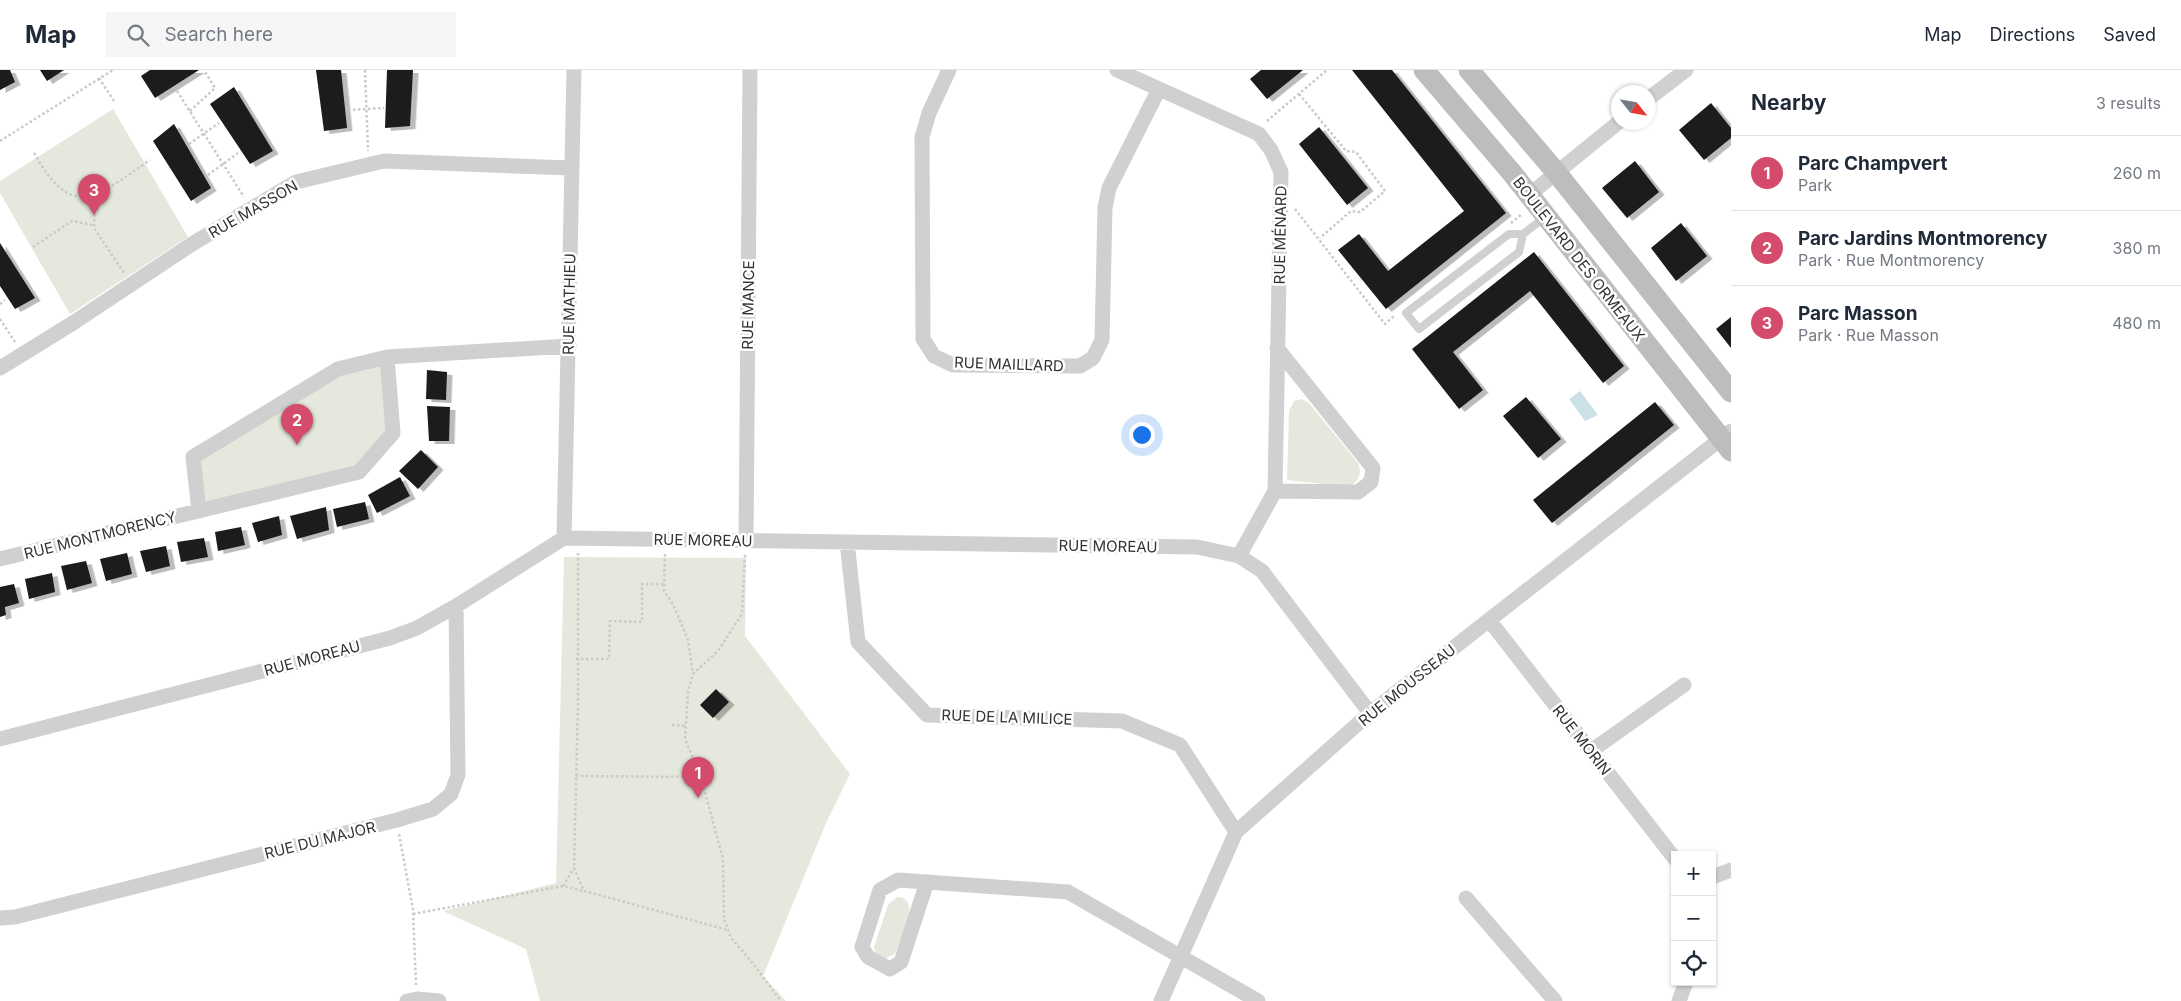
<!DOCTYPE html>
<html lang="en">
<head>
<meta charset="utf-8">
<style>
	:root { --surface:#fff; --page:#f6f6f7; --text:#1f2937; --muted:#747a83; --line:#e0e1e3; --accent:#d44b6c }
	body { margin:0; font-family:Inter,sans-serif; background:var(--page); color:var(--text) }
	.controls { position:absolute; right:15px; bottom:15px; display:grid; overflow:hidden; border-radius:0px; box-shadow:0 1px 4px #0004 }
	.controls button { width:45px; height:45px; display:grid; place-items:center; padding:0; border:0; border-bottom:1px solid var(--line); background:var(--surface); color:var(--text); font:25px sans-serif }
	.compass { position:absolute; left:1611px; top:15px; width:45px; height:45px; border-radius:50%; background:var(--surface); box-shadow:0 1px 4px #0004; rotate:121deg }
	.you { position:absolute; left:1141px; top:364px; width:18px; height:18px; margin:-12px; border:4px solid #fff; border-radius:50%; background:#1a73e8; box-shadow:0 0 0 8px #1a73e833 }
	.badge { display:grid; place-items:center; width:32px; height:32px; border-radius:50%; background:var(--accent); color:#fff; font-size:16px; font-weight:700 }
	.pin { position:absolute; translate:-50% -41px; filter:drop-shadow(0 1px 2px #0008) }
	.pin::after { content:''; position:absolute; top:26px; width:18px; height:15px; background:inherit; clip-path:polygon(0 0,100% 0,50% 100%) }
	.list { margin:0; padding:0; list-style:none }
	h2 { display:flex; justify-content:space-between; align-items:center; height:65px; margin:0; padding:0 20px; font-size:21px }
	h2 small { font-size:16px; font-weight:400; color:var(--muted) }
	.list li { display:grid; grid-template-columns:32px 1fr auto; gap:15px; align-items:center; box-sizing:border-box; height:75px; padding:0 20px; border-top:1px solid var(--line) }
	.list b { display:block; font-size:19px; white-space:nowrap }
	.list p { margin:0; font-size:16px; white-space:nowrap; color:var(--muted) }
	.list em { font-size:16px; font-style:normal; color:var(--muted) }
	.icon { flex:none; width:28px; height:28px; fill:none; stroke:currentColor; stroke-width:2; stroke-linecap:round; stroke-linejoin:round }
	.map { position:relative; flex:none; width:1731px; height:931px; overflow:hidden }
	header { display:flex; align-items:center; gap:30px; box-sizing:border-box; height:70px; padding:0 25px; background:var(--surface); border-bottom:1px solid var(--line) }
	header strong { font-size:24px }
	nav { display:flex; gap:28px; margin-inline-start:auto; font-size:18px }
	.search { width:350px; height:45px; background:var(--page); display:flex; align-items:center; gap:12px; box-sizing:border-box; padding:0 18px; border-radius:0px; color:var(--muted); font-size:19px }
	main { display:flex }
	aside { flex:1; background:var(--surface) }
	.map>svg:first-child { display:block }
	.green { fill:#e5e9dd }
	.water { fill:#cce1e7 }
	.building { fill:#1a1a1a; filter:url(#shadow) }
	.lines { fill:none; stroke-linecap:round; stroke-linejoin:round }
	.path { stroke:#cacaca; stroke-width:2.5; stroke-dasharray:2.5 2.5; stroke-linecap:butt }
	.lane { stroke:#d0d0d0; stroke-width:8 }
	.street { stroke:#d0d0d0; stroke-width:15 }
	.secondary { stroke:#bdbdbd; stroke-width:21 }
	.labels { text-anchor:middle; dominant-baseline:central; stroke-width:5; stroke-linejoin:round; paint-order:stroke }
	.street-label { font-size:15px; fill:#333; stroke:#fff }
</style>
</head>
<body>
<header>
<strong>Map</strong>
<div class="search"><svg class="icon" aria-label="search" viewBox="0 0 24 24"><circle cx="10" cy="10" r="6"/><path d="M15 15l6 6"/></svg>Search here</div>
<nav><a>Map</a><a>Directions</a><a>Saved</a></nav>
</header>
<main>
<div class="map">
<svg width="1731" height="931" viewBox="0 0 1731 931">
	<defs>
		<filter id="shadow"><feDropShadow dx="5.5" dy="3" stdDeviation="0" flood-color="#0004"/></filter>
	</defs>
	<rect width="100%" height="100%" fill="#fff"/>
	<path class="green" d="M113,39L188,167L70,244L0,123V111Z
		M387,287L393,363L359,402L199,441L193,387L338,299Z
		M1302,329L1309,333L1358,393C1363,404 1358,413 1348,417L1287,410L1289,341L1294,331Z
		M564,487L746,488L745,566L850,704L827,751L763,906L786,931H540L526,879L443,841L556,813Z
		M897,827C923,827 901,871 895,884L884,889L875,883L874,877L888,835Z"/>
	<path class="water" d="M1580,321L1598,345L1585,351L1569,329Z"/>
	<path class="building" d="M0,0H10L15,12L0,20Z
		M40,0H64L47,11Z
		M150,0H199L155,28L141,6Z
		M316,0H341L347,58L324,61Z
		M387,0H413L410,56L385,58Z
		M1261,0H1303L1267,29L1250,9Z
		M1352,0H1392L1506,143L1386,239L1338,180L1359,164L1388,201L1464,141Z
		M234,17L273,81L250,94L210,34Z
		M1711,33L1731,58V68L1704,90L1679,60Z
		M174,54L211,118L191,131L153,71Z
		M1319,57L1368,118L1347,135L1299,74Z
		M1635,91L1659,122L1627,148L1602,118Z
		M1681,153L1707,186L1676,211L1651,178Z
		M0,173L35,228L15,239L0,216Z
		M1534,182L1624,296L1603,313L1530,221L1453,282L1483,320L1459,339L1412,279Z
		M1731,247V278L1716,259Z
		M427,300L447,302L446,330L426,329Z
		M1526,327L1561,369L1538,388L1503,346Z
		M1655,332L1674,355L1552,453L1533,430Z
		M427,336L450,337L449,371H429Z
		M421,380L438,397L418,419L399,401Z
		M400,407L410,426L377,443L368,425Z
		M365,432L369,449L337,457L333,439Z
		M326,437L329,460L297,469L290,446Z
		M279,446L282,465L258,472L252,453Z
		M241,457L245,475L218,481L215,462Z
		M204,468L208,487L181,492L177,472Z
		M166,476L170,496L146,502L140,481Z
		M127,483L132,504L106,511L100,489Z
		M86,491L92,513L67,520L61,496Z
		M52,503L55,522L29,529L25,509Z
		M14,514L19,533L5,537L6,545L0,547V517Z
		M716,619L729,632L713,648L700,635Z"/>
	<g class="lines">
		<path class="path" d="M365,0L368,81
			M99,8L114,31
			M177,21L244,127
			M1299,24L1346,81L1356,82L1385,121L1360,142L1351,141L1320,168
			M348,40L384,38
			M190,41L215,18L205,2
			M1267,51L1327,0
			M0,71L113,0
			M189,74L219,53
			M34,83C43,98 54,117 70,124C92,136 131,102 150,90
			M208,105L238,83
			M95,124L94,158L124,203
			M1295,139L1385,254L1395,245
			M1511,153L1522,144
			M33,177L72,151L93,155
			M0,234L5,230
			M0,249L15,272
			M578,483V634L574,798L584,821L728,860
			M665,484L664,521L673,534L688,570L693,604
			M745,485L742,544L718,581L693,604L688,621L685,669L701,707L723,789L724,849L731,868L751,891L781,931
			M576,589H609L610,551L642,552V514H664
			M672,655L686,656
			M576,706L700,707
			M399,764L413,840L416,915
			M563,816L574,798
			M413,844L563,816L584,821"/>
		<path class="lane" d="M1523,164L1519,182L1419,259L1406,243L1509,164H1523L1545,147"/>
		<path class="street" d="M949,0L929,43L922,67L923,269L934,286L953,295L1080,296L1093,288L1102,270L1105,138L1109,118L1159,19
			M1117,0L1259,64L1271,80L1281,102L1275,421L1239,486
			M1648,29L1686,0
			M1529,125L1619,52
			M0,298L73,253L192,174L296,112L384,91L571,98
			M1275,421L1358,422L1371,412L1373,398L1277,278
			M199,441L193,387L338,299L387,287L569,276
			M564,468L574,0
			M746,471L750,0
			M847,472L858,572L927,645L1122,651L1180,675L1236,762
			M0,489L359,402L393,363L387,287
			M1489,550L1675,789
			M0,669L390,568L417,558L456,536L564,468L1197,477L1239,486L1262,501L1370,643
			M1591,681L1684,615
			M1712,807L1731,800
			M927,812L901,892L890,899L868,887L862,877L880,820L898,810L1068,822L1258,931
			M1466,828L1555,931
			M0,848L15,847L397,750L433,739L451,724L458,705L456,536
			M407,931L417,929L439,931
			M1161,931L1236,762L1370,643L1731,361
			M1679,931L1686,912"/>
		<path class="secondary" d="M1424,0L1512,103L1731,381
			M1469,0L1556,102L1731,322"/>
	</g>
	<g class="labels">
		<g class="street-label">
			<text transform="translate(253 139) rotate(-30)">RUE MASSON</text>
			<text transform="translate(1280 165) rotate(-89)">RUE MÉNARD</text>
			<text transform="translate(1579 189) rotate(52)">BOULEVARD DES ORMEAUX</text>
			<text transform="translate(569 234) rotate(-89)">RUE MATHIEU</text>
			<text transform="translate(748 235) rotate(-89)">RUE MANCE</text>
			<text transform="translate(1009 294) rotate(2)">RUE MAILLARD</text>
			<text transform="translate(100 465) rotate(-14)">RUE MONTMORENCY</text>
			<text transform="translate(703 470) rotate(1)">RUE MOREAU</text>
			<text transform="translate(1108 476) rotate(1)">RUE MOREAU</text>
			<text transform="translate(312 588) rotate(-15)">RUE MOREAU</text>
			<text transform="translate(1407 615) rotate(-39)">RUE MOUSSEAU</text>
			<text transform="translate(1007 647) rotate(2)">RUE DE LA MILICE</text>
			<text transform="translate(1582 670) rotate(52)">RUE MORIN</text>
			<text transform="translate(320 770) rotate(-14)">RUE DU MAJOR</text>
		</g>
	</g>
</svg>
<div class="controls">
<button>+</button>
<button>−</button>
<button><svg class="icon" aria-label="locate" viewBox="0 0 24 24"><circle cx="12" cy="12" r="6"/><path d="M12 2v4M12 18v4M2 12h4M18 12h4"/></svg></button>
</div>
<svg class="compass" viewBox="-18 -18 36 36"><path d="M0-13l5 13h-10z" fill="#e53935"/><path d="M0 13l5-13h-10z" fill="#747a83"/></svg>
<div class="you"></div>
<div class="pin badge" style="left:698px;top:728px">1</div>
<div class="pin badge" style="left:297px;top:375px">2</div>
<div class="pin badge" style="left:94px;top:145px">3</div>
</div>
<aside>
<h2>Nearby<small>3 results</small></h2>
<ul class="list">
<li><span class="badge">1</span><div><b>Parc Champvert</b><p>Park</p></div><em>260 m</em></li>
<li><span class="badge">2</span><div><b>Parc Jardins Montmorency</b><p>Park · Rue Montmorency</p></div><em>380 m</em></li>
<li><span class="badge">3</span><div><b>Parc Masson</b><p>Park · Rue Masson</p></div><em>480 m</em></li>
</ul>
</aside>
</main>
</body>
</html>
